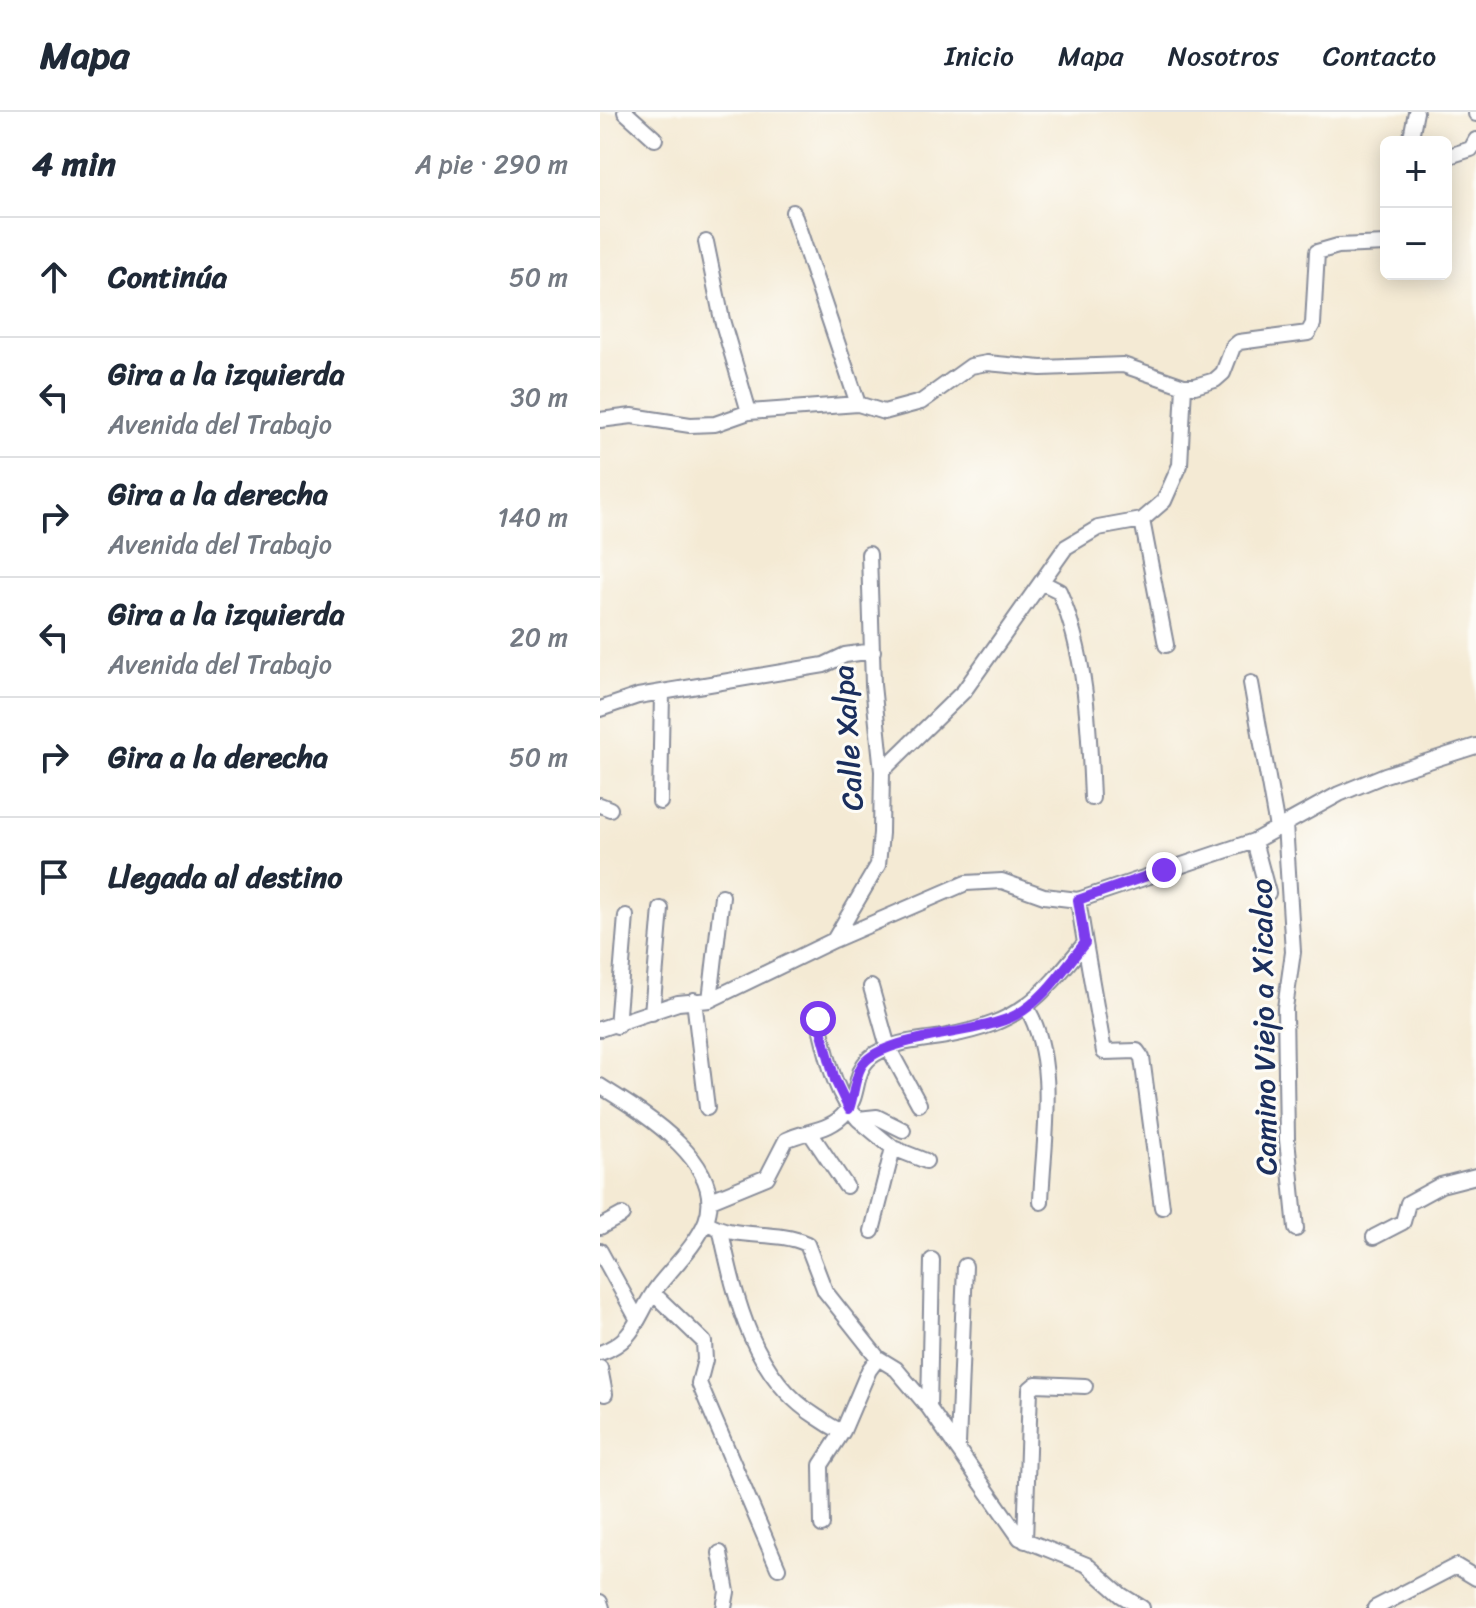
<!DOCTYPE html>
<html lang="es">
<head>
<meta charset="utf-8">
<style>
	:root { --surface:#fff; --page:#f6f6f7; --text:#1f2937; --muted:#747a83; --line:#e0e1e3 }
	body { margin:0; font-family:Sriracha,sans-serif; background:var(--page); color:var(--text) }
	.controls { position:absolute; right:24px; top:24px; display:grid; overflow:hidden; border-radius:12px; box-shadow:0 4px 20px #0003 }
	.controls button { width:72px; height:72px; display:grid; place-items:center; padding:0; border:0; border-bottom:2px solid var(--line); background:var(--surface); color:var(--text); font:40px sans-serif }
	.stop { position:absolute; width:24px; height:24px; margin:-18px; border:6px solid #7c3aed; border-radius:50%; background:#fff }
	.stop.end { background:#7c3aed; border-color:#fff; box-shadow:0 2px 8px #0008 }
	.list { margin:0; padding:0; list-style:none }
	h2 { display:flex; justify-content:space-between; align-items:center; height:104px; margin:0; padding:0 32px; font-size:34px }
	h2 small { font-size:26px; font-weight:400; color:var(--muted) }
	.list li { display:grid; grid-template-columns:52px 1fr auto; gap:24px; align-items:center; box-sizing:border-box; height:120px; padding:0 32px; border-top:2px solid var(--line) }
	.list b { display:block; font-size:30px; white-space:nowrap }
	.list p { margin:0; font-size:26px; white-space:nowrap; color:var(--muted) }
	.list em { font-size:26px; font-style:normal; color:var(--muted) }
	.icon { flex:none; width:44px; height:44px; fill:none; stroke:currentColor; stroke-width:2; stroke-linecap:round; stroke-linejoin:round }
	.map { position:relative; flex:none; width:876px; height:1496px; overflow:hidden }
	header { display:flex; align-items:center; gap:48px; box-sizing:border-box; height:112px; padding:0 40px; background:var(--surface); border-bottom:2px solid var(--line) }
	header strong { font-size:38px }
	nav { display:flex; gap:44px; margin-inline-start:auto; font-size:28px }
	main { display:flex }
	aside { flex:1; background:var(--surface) }
	.map>svg:first-child { display:block }
	.lines { fill:none; stroke-linecap:round; stroke-linejoin:round }
	.minor-casing { stroke:#888c99; stroke-width:18 }
	.minor { stroke:#fff; stroke-width:14 }
	.route { stroke:#7c3aed; stroke-width:10 }
	.labels { text-anchor:middle; dominant-baseline:central; stroke-width:6; stroke-linejoin:round; paint-order:stroke }
	.street-label { font-size:30px; fill:#1b2f5e; stroke:#fdfcf7 }
</style>
</head>
<body>
<header>
<strong>Mapa</strong>
<nav><a>Inicio</a><a>Mapa</a><a>Nosotros</a><a>Contacto</a></nav>
</header>
<main>
<aside>
<h2>4 min<small>A pie · 290 m</small></h2>
<ul class="list">
<li><svg class="icon" aria-label="ahead" viewBox="0 0 24 24"><path d="M12 20V5M6 11l6-6 6 6"/></svg><div><b>Continúa</b></div><em>50 m</em></li>
<li><svg class="icon" aria-label="left" viewBox="0 0 24 24"><path d="M17 20v-9H6M10 6l-5 5 5 5"/></svg><div><b>Gira a la izquierda</b><p>Avenida del Trabajo</p></div><em>30 m</em></li>
<li><svg class="icon" aria-label="right" viewBox="0 0 24 24"><path d="M7 20v-9h11M14 6l5 5-5 5"/></svg><div><b>Gira a la derecha</b><p>Avenida del Trabajo</p></div><em>140 m</em></li>
<li><svg class="icon" aria-label="left" viewBox="0 0 24 24"><path d="M17 20v-9H6M10 6l-5 5 5 5"/></svg><div><b>Gira a la izquierda</b><p>Avenida del Trabajo</p></div><em>20 m</em></li>
<li><svg class="icon" aria-label="right" viewBox="0 0 24 24"><path d="M7 20v-9h11M14 6l5 5-5 5"/></svg><div><b>Gira a la derecha</b></div><em>50 m</em></li>
<li><svg class="icon" aria-label="arrive" viewBox="0 0 24 24"><path d="M6 21V4h12l-3 4 3 4H6"/></svg><div><b>Llegada al destino</b></div></li>
</ul>
</aside>
<div class="map">
<svg width="876" height="1496" viewBox="0 0 876 1496">
	<rect width="100%" height="100%" fill="#fdfcf7"/>
	<filter id="ink" filterUnits="userSpaceOnUse"><feTurbulence type="fractalNoise" baseFrequency=".0125" numOctaves="2"/><feDisplacementMap in="SourceGraphic" scale="16" xChannelSelector="R" yChannelSelector="G"/><feConvolveMatrix kernelMatrix="1 2 1 2 8 2 1 2 1" color-interpolation-filters="sRGB"/></filter>
	<filter id="wash" filterUnits="userSpaceOnUse"><feTurbulence type="fractalNoise" baseFrequency=".006" numOctaves="4" result="noise"/><feDisplacementMap in="SourceGraphic" scale="32" xChannelSelector="R" yChannelSelector="G"/><feGaussianBlur stdDeviation="1.8" result="paint"/><feColorMatrix in="noise" values="0 0 0 0 0 0 0 0 0 0 0 0 0 0 0 0 0 1.4 0 .05"/><feComposite in="paint" operator="in"/></filter>
	<g filter="url(#wash)">
		<rect width="100%" height="100%" fill="#f4ead4"/>
	</g>
	<g filter="url(#ink)">
		<g class="lines">
			<g class="minor-casing">
				<path id="minor" d="M25,0L55,27
					M876,0V2
					M810,30L816,0
					M846,45L871,37L876,28
					M193,100L258,292
					M106,130L122,208L149,300
					M0,308L32,304L90,313L115,312L149,300L258,292L284,300L321,290L371,254L387,251L441,256L523,253L584,274H595L615,268L623,261L633,235L639,230L708,221L713,212L717,140L738,134L786,132
					M542,408L566,533
					M443,471L459,479C487,544 489,617 492,686
					M651,571L677,716
					M0,597L38,584L224,553L245,543L273,539
					M282,659L364,579L466,435L498,416L542,408L564,389L580,353L584,274
					M60,690L62,580
					M0,693L10,697
					M685,712L693,840L685,896L687,1027L696,1117
					M654,729L668,781
					M234,828L278,753L281,721L282,659L273,573L269,442
					M485,831L504,940L537,939L542,946L562,1095
					M271,875L288,935L319,992
					M94,888L107,996
					M110,888L122,784
					M427,896C459,951 443,1029 441,1090
					M52,901L61,797
					M218,907C227,941 233,981 258,1007L277,1005L303,1018
					M17,914L26,804
					M0,917L78,891L110,888L234,828L366,771L402,769L444,784L478,788L654,729L739,682L785,663L876,634
					M0,974C40,999 128,1051 106,1109C97,1132 73,1155 58,1174C36,1203 38,1227 0,1241
					M258,1007L293,1036
					M211,1022L246,1074
					M111,1088L167,1065L186,1028C206,1018 230,1020 246,1000C261,981 252,956 275,942C298,928 321,929 347,924C421,910 439,887 485,831L478,788
					M106,1110C136,1129 175,1117 207,1132L225,1179L278,1246L296,1257L329,1296L420,1426L487,1453L521,1483L542,1496
					M0,1115L22,1103
					M272,1119L293,1036L326,1049
					M121,1120C136,1189 153,1265 217,1305C225,1310 234,1318 243,1319L269,1258L278,1246
					M774,1125L803,1110L808,1091L841,1073L876,1064
					M0,1139L38,1208
					M53,1181L104,1230L105,1248L99,1271L178,1456
					M0,1256L5,1282
					M329,1296L332,1148
					M358,1333L365,1154
					M222,1413L221,1353L243,1319
					M425,1429L430,1277L436,1272L485,1274
					M120,1441L127,1480L124,1496
					M0,1490L2,1496
					M775,1496L856,1454L876,1466"/>
			</g>
			<use href="#minor" class="minor"/>
		</g>
	</g>
	<g class="lines" filter="url(#ink)">
		<path class="route" d="M218,907L235,968L249,997C254,984 254,968 261,955C278,923 379,923 416,903C445,887 464,856 485,831L478,788L564,758"/>
	</g>
	<g class="labels">
		<g class="street-label">
			<text transform="translate(248 626) rotate(-94)">Calle Xalpa</text>
			<text transform="translate(664 915) rotate(-91)">Camino Viejo a Xicalco</text>
		</g>
	</g>
</svg>
<div class="controls">
<button>+</button>
<button>−</button>
</div>
<div class="stop" style="left:218px;top:907px"></div>
<div class="stop end" style="left:564px;top:758px"></div>
</div>
</main>
</body>
</html>
